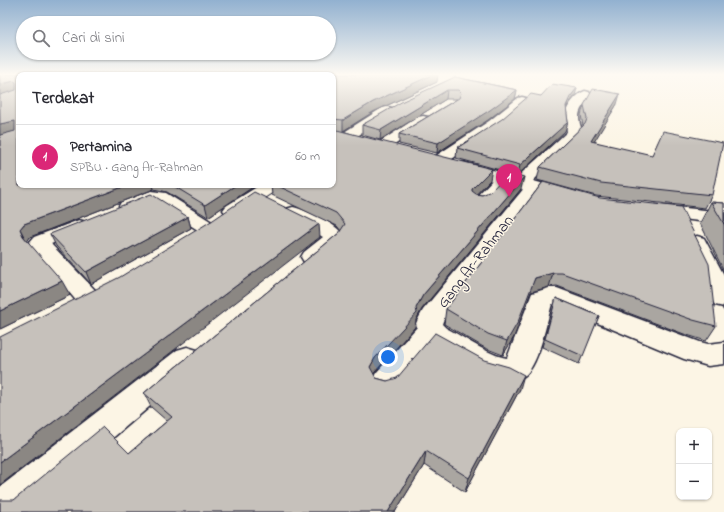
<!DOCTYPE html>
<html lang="id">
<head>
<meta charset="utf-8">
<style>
	:root { --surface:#fff; --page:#f7f7f7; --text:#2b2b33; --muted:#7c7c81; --line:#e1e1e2; --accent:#db2777 }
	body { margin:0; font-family:"Indie Flower",sans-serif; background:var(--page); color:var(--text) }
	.controls { position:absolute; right:12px; bottom:12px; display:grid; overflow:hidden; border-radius:8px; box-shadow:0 1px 3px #0004 }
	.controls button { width:36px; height:36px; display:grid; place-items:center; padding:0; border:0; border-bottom:1px solid var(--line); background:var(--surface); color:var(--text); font:20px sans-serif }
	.you { position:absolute; left:388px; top:357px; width:14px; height:14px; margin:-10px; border:3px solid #fff; border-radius:50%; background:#1a73e8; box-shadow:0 0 0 6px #1a73e833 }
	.badge { display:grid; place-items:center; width:26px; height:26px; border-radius:50%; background:var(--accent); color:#fff; font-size:13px; font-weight:700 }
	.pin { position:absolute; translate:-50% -33px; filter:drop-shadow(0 1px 2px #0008) }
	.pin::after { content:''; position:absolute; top:21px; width:14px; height:12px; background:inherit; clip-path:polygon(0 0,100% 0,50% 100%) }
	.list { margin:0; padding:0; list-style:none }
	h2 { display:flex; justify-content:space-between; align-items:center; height:52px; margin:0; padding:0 16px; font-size:17px }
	h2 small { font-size:13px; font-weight:400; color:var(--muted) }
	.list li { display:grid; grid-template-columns:26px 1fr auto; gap:12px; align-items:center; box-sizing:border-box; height:64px; padding:0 16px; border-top:1px solid var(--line) }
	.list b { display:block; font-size:15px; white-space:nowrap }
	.list p { margin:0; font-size:13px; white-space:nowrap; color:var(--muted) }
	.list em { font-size:13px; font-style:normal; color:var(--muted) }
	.icon { flex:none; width:22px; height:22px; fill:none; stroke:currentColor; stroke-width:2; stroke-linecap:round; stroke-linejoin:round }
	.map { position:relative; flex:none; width:724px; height:512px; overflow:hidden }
	.search { position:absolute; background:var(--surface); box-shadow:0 1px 3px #0004; left:16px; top:16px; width:320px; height:44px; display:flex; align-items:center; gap:10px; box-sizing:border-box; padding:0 14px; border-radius:22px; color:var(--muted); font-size:15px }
	.panel { position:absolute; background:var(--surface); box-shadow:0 1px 3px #0004; left:16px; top:72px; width:320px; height:116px; border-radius:8px }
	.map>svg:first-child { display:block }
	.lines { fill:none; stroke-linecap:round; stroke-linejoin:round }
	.lane-casing { stroke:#22223b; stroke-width:3 }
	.street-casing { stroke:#22223b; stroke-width:3 }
	.secondary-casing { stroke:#22223b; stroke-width:3 }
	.lane { fill:#fcf5e5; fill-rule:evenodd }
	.street { fill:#fcf5e5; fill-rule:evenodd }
	.secondary { fill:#fcf5e5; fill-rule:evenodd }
	.wall { fill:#aaa6a1; stroke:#22223b }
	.shaded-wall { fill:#8b8783; stroke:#22223b }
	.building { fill:#c6c1bb; stroke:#22223b }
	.labels { text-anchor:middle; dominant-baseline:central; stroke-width:3; stroke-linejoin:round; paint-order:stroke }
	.street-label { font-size:16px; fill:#22223b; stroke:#fcf5e5 }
</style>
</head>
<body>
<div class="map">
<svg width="724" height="512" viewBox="0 0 724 512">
	<rect width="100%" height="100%" fill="#fcf5e5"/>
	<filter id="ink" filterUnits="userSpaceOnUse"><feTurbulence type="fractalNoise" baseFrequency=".025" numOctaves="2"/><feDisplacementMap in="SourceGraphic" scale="8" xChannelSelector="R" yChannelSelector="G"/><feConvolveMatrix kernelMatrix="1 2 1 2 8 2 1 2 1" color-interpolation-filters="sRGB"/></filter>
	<g filter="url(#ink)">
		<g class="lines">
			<g class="lane-casing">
				<path id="lane" d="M502,174L507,175L509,178L507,181C498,191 488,209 474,205L471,202L474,199L497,175Z"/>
			</g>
			<g class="street-casing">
				<path id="street" d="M585,91L589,92L591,95C581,109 575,112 582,130L580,134L531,183H541L544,187L443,321L442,324L446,328C464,337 488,355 507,358L532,293L549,288H557L700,342L708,344L724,342V364L708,366L684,359L552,304C546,324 541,354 529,371C510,399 453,357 433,345L396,391L386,394L376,391L371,382L376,373L417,327L416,323L423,310L525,187L521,188L515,187L512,183L515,179L567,132C567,128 565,124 565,119C564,109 576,94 585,91Z
					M522,97L526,98L528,101L526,104L499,127L446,163L440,165L434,163L432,160L434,157L489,121L518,98Z
					M387,107L392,108L394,111L392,114L351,140L346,141L341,140L339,137L341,134L382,108Z
					M423,116L428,117L430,120L428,123L388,149L383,151L378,149L375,146L378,143L418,117Z
					M260,185H281L278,189L240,214L233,216L226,214L223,210L226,206Z
					M151,191L166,193L215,224L218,228L215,232L208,234L201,232L155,203L128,212L121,210L119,206L121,202Z
					M293,207C308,211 336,223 344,236C341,247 325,262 314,263C311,264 307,263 304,262L301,257L304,252L323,237L286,217L283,213L286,209Z
					M79,220L86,222L89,226L86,230L51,244L97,292L100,298L97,304L88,306L79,304L28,244L34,237Z
					M697,236L704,238L724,275V307L715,305L712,299L686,242L690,238Z
					M187,347L197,350L201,358L197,366L26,512H0V487L177,350Z"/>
			</g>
			<g class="secondary-casing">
				<path id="secondary" d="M463,162L574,192L576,196L574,200L567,202L457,171L455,167L457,163Z
					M656,205L724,212V224L649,215L646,211L649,207Z"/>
			</g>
			<use href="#lane" class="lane"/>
			<use href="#street" class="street"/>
			<use href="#secondary" class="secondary"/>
		</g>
		<path class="wall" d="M0,74H336L333,76L19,185H256L208,217L167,192L154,189L30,237L27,241L70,295L0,329Z
			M333,76L437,82L373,112L343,131L490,180L476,194L482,195L521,189L422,309L416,320L415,327L374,374L376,378L387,381L520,389L465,492L424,465L395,512H0L14,500L129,453L167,421L151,407L144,393L339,233L341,231L337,226L272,195L271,185H333Z
			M455,77L517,90L515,99L488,120L437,153L399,144V134L457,99H446L380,140L362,135V125Z
			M541,96H575L567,106L566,108L568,122L565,131L518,175L456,158L457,148Z
			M617,104L594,141L712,195L705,208L596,196L537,180L540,167L583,126L581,115L584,105Z
			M543,182L716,326L706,341L684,334L557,286L549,287L531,292L514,337L503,355L485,348L444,324L446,309Z
			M711,202L724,203V271L700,223Z
			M188,217L191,228L91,284L56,246L50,234Z
			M556,298L599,316L579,364L542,347Z
			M724,305V311L722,308Z"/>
		<path class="shaded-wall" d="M434,74H438L437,82L373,112L343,131V120L373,102Z
			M15,81L19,91L0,95V84Z
			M577,88L575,96L567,106L564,115L566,106L570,97Z
			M447,90L446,99L380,140L381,130Z
			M517,90L515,99L488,120L437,153L438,143Z
			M620,94L617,104L588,152L591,141Z
			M15,121L19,130L0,136V124Z
			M568,122L565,131L518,175L520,165Z
			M492,169L490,180L470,201L472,189Z
			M524,177L521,189L422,309L416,320L415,327L375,372L370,381V367L375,358L416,308L423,295Z
			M128,185H153L154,189L30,237L27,242L20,229L24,224Z
			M236,185H256L208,217L205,205Z
			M188,217L191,228L91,284L86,272Z
			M319,224L320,237L0,485V462Z
			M553,273L549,287L531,292L514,337L503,355L507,341L535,278Z
			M62,281L70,295L0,329V311Z
			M524,375L520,389L465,492L469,478Z
			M426,451L424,465L395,512H388Z"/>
		<path class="building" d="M0,74H331V75H19V185H128L24,224L20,229L23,236L62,281L0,311V135L15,131V121L0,124V95L16,90V83L15,81L0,84Z
			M339,74H434L373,102L343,120L333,119V76Z
			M455,77L517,90L490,110L438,143L399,134L459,98L461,93L458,90H447L381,130L362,125L403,101Z
			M552,84L577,88L570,97L566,106L568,122L520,165L457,148L502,119L531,94L541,96Z
			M593,89L620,94L591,141L652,155L663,131L723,143L712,195L601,183L540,167L585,124L587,119L584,105Z
			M333,129L492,169L472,189V191L476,194L482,195L491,191L508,173L524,177L423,295L416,308L417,313L375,358L370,367L376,378L387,381L397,378L435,333L484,360L509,367L524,375L469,478L426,451L388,512H0V500H14L103,427L129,453L172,417L144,393L339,233L345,224L336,213L276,185H333Z
			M543,182L600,198L681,207L709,264L716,326L693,320L562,273H553L535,278L518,322L507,341L488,334L446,309Z
			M172,185H236L205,205Z
			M254,192L319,224L0,462V337L120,277L213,220Z
			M151,194L188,217L86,272L50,234Z
			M711,202L724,203V224Z
			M556,298L599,316L583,356L545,339Z"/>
	</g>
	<linearGradient id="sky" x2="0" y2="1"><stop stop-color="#92b1d0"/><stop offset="0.51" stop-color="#fefaf3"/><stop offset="1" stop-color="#fefaf3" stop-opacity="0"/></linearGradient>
	<rect width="724" height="146" fill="url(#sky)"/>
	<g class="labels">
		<g class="street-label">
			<text transform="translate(476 262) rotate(-52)">Gang Ar-Rahman</text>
		</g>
	</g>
</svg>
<div class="controls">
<button>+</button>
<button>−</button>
</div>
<div class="you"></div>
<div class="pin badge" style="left:509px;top:197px">1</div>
<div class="search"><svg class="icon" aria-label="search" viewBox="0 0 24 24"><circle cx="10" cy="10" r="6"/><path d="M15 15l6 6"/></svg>Cari di sini</div>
<section class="panel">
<h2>Terdekat<small></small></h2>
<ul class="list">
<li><span class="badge">1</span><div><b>Pertamina</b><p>SPBU · Gang Ar-Rahman</p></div><em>60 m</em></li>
</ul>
</section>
</div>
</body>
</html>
